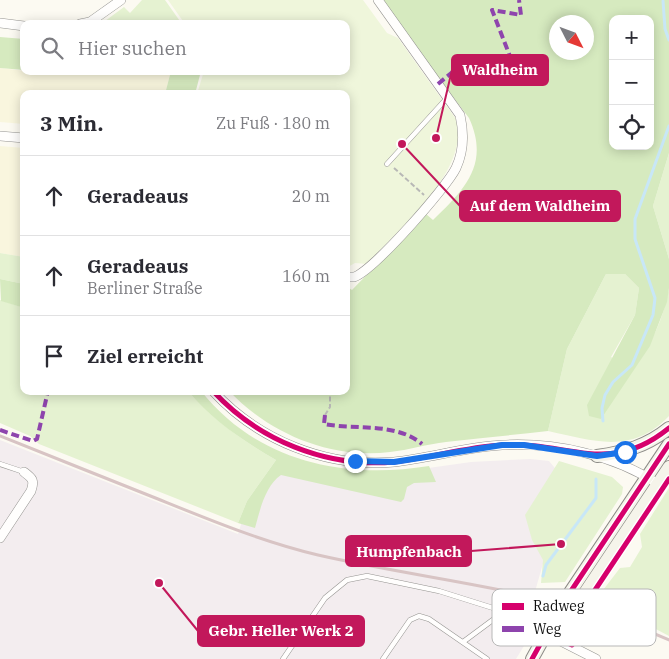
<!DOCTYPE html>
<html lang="de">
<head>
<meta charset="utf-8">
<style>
	:root { --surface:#fff; --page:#f7f7f7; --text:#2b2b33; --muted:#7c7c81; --line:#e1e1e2 }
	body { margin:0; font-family:"IBM Plex Serif",serif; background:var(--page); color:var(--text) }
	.controls { position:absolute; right:15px; top:15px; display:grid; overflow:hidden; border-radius:10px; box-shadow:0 2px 12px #0003 }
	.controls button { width:45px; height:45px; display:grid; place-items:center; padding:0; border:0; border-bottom:1px solid var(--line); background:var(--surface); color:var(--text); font:25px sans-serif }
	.compass { position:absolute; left:549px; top:15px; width:45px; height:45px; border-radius:50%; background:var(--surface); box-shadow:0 2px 12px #0003; rotate:132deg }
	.stop { position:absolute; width:15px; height:15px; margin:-11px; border:4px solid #1a73e8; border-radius:50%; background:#fff }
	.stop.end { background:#1a73e8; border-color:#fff; box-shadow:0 1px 5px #0008 }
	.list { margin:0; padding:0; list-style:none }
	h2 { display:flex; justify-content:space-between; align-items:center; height:65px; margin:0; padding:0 20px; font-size:21px }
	h2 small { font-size:16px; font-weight:400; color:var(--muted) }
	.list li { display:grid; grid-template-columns:32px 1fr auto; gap:15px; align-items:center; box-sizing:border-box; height:80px; padding:0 20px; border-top:1px solid var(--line) }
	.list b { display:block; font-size:19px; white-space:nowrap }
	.list p { margin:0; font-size:16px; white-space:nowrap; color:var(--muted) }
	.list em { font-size:16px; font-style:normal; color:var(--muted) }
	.icon { flex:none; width:28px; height:28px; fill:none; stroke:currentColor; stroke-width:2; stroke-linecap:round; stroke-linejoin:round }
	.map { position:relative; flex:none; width:669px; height:659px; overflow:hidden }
	.search { position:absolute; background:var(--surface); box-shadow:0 2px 12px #0003; left:20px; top:20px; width:330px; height:55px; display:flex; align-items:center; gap:12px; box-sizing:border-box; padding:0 18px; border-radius:10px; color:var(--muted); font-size:19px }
	.panel { position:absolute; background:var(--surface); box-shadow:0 2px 12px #0003; left:20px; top:90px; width:330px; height:305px; border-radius:10px }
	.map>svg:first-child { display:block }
	.industrial { fill:#f3edef }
	.farmland { fill:#f9f6de }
	.green { fill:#e5f2d1 }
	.forest { fill:#d6eabf; fill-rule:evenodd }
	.pitch { fill:#eff6db }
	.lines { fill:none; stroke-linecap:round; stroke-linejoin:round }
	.stream { stroke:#c8e7f7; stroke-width:3 }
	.lane-casing { stroke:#959491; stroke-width:5.5 }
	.street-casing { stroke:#959491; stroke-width:10 }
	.secondary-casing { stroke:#8c8b87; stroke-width:14 }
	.path { stroke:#b8b8b6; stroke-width:2; stroke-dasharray:5 2.5; stroke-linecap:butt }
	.lane { stroke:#fffefd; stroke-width:4.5 }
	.street { stroke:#fffefd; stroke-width:9 }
	.secondary { stroke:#f5f4ea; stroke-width:12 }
	.rail { stroke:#d8c4c4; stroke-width:3 }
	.quiet { stroke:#8e44ad; stroke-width:4; stroke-dasharray:8 4; stroke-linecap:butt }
	.cycleway-casing { stroke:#fff; stroke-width:8 }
	.cycleway { stroke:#d6006c; stroke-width:5 }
	.route { stroke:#1a73e8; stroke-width:6 }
	.key { fill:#fff; stroke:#b7b7b7; stroke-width:1 }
	.key-label { font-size:14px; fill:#0e0e0e }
	.leader { fill:none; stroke:#c2185b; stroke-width:2 }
	.callout-dot { fill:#c2185b; stroke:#fff; stroke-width:2 }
	.callout { fill:#c2185b; stroke:#c2185b; stroke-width:2 }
	.callout-label { font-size:15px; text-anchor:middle; font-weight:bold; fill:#fff }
</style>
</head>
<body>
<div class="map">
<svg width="669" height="659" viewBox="0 0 669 659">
	<rect width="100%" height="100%" fill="#fcfaf2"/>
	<path class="industrial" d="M0,440L238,534L248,502L279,465L393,473L471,462L530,459L549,461L559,473L544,560L530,609L541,613L533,631L516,659H0Z"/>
	<path class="farmland" d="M0,68L35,72L171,71L165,94H24V124L0,122Z
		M0,146L24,148V257L0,253Z"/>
	<path class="green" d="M142,0H165L182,24H101L124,7L130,13Z
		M669,153V259L653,206Z
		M0,253L24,257V284L0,279Z
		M606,274H625L639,288L635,315L611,357L633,370C651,345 664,318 669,288V416C632,455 594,441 548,431L567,349Z
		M0,300L24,308V391H188C213,420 243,441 276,460L247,501L238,523L39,444L30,436L0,423Z
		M559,461L612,477L623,487L622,494L565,582L541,583L543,560L532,540L525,515Z
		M669,488V636L652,627L590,607L620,568L630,567L642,547L640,534Z"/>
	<path class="forest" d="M382,0H669V153L653,206L669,259V288L667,302L650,346L601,419L589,416L587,405L635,315L639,288L625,274H606L567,349L548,431C514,435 480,438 446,442C427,444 409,450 390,452C330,459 270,434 229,391H346V286L352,290L426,214L433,220C465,189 490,164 469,118L393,18ZM613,19H650V146H613ZM556,22H586V52H556Z
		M0,37L24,39V70L0,68Z
		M171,71H201L195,94H165Z
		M0,279L24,284V308L1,301Z
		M188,391H201C257,461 343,480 429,466L436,482L414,483L407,487L404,499L401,502L281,475C265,486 260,510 255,528L238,523L247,501L276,460C242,440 213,421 188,391Z"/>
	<path class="pitch" d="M168,0H363L387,33L398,38L458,122C466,174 400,228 367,264L355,263L346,268V94H197L204,71H346V24H185Z"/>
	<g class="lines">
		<path class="stream" d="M663,1L665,29L669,40
			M603,421L602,408L605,395L613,382L632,365L653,315L655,298L635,239V219L669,126
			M543,576L546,565L596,498V479"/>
		<g class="lane-casing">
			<path id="lane" d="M387,164L447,98
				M0,464L24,472
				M463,642L494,619L507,614
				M283,659L325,598L347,580L367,576L439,591L493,608L545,633
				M383,659L410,620L419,616L429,619L487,659"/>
		</g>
		<g class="street-casing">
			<path id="street" d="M0,23L24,26
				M80,24L90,22L121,0
				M0,136L24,138
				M346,277C349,277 352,277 354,277C373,271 447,187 456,168C464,151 464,133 460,115L378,0
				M213,391C258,440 326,468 394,462C430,458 466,447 502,445C555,442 614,455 658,484
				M0,538L31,491C35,480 32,478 24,472
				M547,634L596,659"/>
		</g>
		<g class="secondary-casing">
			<path id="secondary" d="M597,456C625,452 647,446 669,428
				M551,631L576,606L669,467
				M532,659L563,603L669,444"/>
		</g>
		<path class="path" d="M394,168L424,195
			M325,415L330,407V391"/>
		<use href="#lane" class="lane"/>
		<use href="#street" class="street"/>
		<use href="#secondary" class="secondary"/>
		<path class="rail" d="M0,436C53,457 105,478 158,499C210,520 263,542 318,555C436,582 557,590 669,640"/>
		<path class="quiet" d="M438,84L455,70L513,64L492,10L521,15L519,0
			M325,415L324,424C355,430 396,422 422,444
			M0,430L33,441L37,439L48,391"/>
		<g class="cycleway-casing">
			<path id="cycleway" d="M213,391C258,440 326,468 394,462C430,458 465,447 502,445C568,441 609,477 669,428
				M547,634L572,645L581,633L577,620L583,608L669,479
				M532,659L563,603L669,444"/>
		</g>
		<use href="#cycleway" class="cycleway"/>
	</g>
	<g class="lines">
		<path class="route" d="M355,461L394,462L502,445H524L597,456L625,452"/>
	</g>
	<rect x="492" y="589" width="164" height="57" rx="8" class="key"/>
	<rect x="502" y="603" width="22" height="7" fill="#d6006c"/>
	<rect x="502" y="626" width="22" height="6" fill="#8e44ad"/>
	<g class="key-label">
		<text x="533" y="611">Radweg</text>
		<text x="533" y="634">Weg</text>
	</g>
	<path class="leader" d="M436 138L452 70M402 144L460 206M561 544L471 551M159 583L198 631"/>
	<g class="callout-dot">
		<circle cx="436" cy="138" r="5"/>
		<circle cx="402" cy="144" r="5"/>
		<circle cx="561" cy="544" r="5"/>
		<circle cx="159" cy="583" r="5"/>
	</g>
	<g class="callout">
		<rect x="452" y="55" width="96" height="30" rx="5"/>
		<rect x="460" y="191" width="160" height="30" rx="5"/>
		<rect x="346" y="536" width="125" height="30" rx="5"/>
		<rect x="198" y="616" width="166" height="30" rx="5"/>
	</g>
	<g class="callout-label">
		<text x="500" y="75">Waldheim</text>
		<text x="540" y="211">Auf dem Waldheim</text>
		<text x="409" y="557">Humpfenbach</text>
		<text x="281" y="636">Gebr. Heller Werk 2</text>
	</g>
</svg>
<div class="controls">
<button>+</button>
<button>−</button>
<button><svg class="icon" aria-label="locate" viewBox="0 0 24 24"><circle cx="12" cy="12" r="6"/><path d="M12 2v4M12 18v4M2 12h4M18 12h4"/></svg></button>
</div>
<svg class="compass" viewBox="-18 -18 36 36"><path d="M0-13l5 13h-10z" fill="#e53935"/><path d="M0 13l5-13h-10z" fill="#7c7c81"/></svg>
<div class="stop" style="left:625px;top:452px"></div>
<div class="stop end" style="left:355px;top:461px"></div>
<div class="search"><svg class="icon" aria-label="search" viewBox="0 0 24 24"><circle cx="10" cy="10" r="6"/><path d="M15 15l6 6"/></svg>Hier suchen</div>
<section class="panel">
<h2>3 Min.<small>Zu Fuß · 180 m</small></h2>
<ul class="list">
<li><svg class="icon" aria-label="ahead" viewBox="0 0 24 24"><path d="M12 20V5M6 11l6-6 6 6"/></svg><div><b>Geradeaus</b></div><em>20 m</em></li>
<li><svg class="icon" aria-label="ahead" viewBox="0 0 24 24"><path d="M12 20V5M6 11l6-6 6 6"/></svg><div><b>Geradeaus</b><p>Berliner Straße</p></div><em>160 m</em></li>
<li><svg class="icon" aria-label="arrive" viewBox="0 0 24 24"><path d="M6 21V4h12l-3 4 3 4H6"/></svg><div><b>Ziel erreicht</b></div></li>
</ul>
</section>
</div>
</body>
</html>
